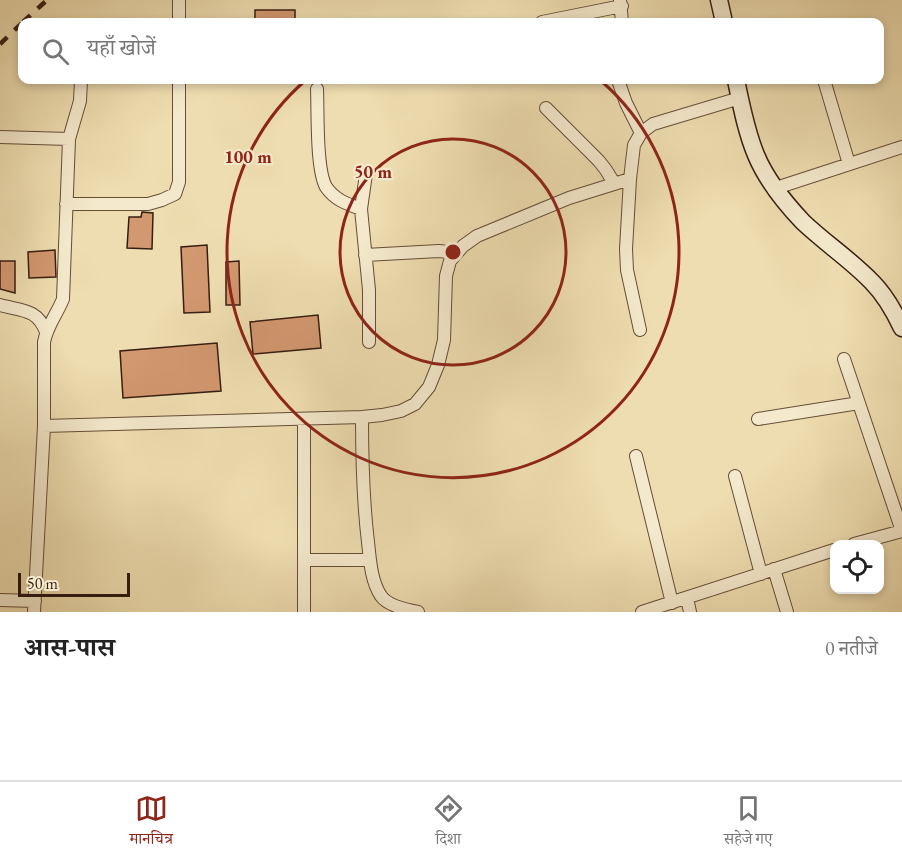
<!DOCTYPE html>
<html lang="hi">
<head>
<meta charset="utf-8">
<style>
	:root { --surface:#fff; --page:#f6f6f6; --text:#222; --muted:#767676; --line:#e0e0e0; --accent:#8f2418 }
	body { margin:0; font-family:"EB Garamond","Noto Serif Devanagari",serif; background:var(--page); color:var(--text) }
	.controls { position:absolute; right:18px; bottom:18px; display:grid; overflow:hidden; border-radius:12px; box-shadow:0 3px 9px #0003 }
	.controls button { width:54px; height:54px; display:grid; place-items:center; padding:0; border:0; border-bottom:2px solid var(--line); background:var(--surface); color:var(--text); font:30px sans-serif }
	.scale { position:absolute; left:18px; bottom:15px; width:112px; box-sizing:border-box; padding-left:6px; border:3px solid #371d10; border-top:0; font-size:16px; line-height:21px; white-space:nowrap; color:#371d10; -webkit-text-stroke:4px #f4e9cc; paint-order:stroke }
	.list { margin:0; padding:0; list-style:none }
	h2 { display:flex; justify-content:space-between; align-items:center; height:78px; margin:0; padding:0 24px; font-size:26px }
	h2 small { font-size:20px; font-weight:400; color:var(--muted) }
	.icon { flex:none; width:33px; height:33px; fill:none; stroke:currentColor; stroke-width:2; stroke-linecap:round; stroke-linejoin:round }
	.map { position:relative; flex:none; width:902px; height:612px; overflow:hidden }
	.search { position:absolute; background:var(--surface); box-shadow:0 3px 9px #0003; left:18px; right:18px; top:18px; height:66px; display:flex; align-items:center; gap:15px; box-sizing:border-box; padding:0 21px; border-radius:12px; color:var(--muted); font-size:22px }
	.sheet { height:168px; background:var(--surface) }
	nav { display:flex; justify-content:space-around; align-items:center; box-sizing:border-box; height:84px; border-top:2px solid var(--line); background:var(--surface); font-size:16px; color:var(--muted) }
	nav a { display:grid; justify-items:center; gap:3px }
	nav .on { color:var(--accent) }
	.map>svg:first-child { display:block }
	.building { fill:#d29870; stroke:#371d10; stroke-width:1.5 }
	.lines { fill:none; stroke-linecap:round; stroke-linejoin:round }
	.street-casing { stroke:#654d38; stroke-width:14 }
	.secondary-casing { stroke:#371d10; stroke-width:19 }
	.street { stroke:#f4e9cc; stroke-width:12 }
	.secondary { stroke:#f4e9cc; stroke-width:16 }
	.rail { stroke:#371d10; stroke-width:4.5; stroke-dasharray:10 10; stroke-linecap:butt }
	.ring { fill:none; stroke:#8f2418; stroke-width:3 }
	.centre { fill:#8f2418; stroke:#f4e9cc; stroke-width:3 }
	.ring-label { font-size:18px; text-anchor:middle; font-weight:bold; fill:#8f2418; stroke:#f4e9cc; stroke-width:4.5; stroke-linejoin:round; paint-order:stroke }
</style>
</head>
<body>
<div class="map">
<svg width="902" height="612" viewBox="0 0 902 612">
	<rect width="100%" height="100%" fill="#eeddb0"/>
	<filter id="stains"><feTurbulence type="fractalNoise" baseFrequency=".00333" numOctaves="4"/><feColorMatrix values="0 0 0 0 .2 0 0 0 0 .09 0 0 0 0 .02 0 0 0 .5 -.17"/></filter>
	<radialGradient id="worn" r=".72"><stop offset=".6" stop-color="#630" stop-opacity="0"/><stop offset="1" stop-color="#630" stop-opacity=".3"/></radialGradient>
	<path class="building" d="M255,10H295V22H255Z
		M142,212L153,213L152,249L127,248L129,217H141Z
		M207,245L210,312L184,313L181,247Z
		M55,250L56,277L29,278L28,252Z
		M0,261H15V293L0,289Z
		M239,261L240,305H226V262Z
		M318,315L321,348L253,354L250,322Z
		M217,343L221,391L123,398L120,351Z"/>
	<g class="lines">
		<g class="street-casing">
			<path id="street" d="M620,0L622,22
				M179,22V0
				M542,22L622,6
				M618,80L626,103L641,133
				M824,80L849,164
				M317,89C318,112 316,169 326,187C335,200 347,204 361,209
				M546,108L599,161L606,170L614,183
				M0,137L69,139
				M366,174L361,209L369,290V342
				M776,188L902,147
				M66,204H148L162,200L175,194L179,182V80
				M365,255L439,251L457,253
				M0,305C21,311 37,308 46,332
				M640,330L627,270L626,249L630,179L634,145L641,133L653,124L740,98
				M844,359L902,531
				M758,419L859,403
				M304,420V612
				M44,426L362,417
				M636,456L672,603
				M735,476L761,574
				M854,544L902,531
				M304,560H370
				M774,569L787,612
				M687,598L690,612
				M0,600L35,601
				M34,612L44,426V342C47,326 57,314 63,299L69,139L80,101L81,80
				M418,612C407,610 388,606 381,596C371,581 370,560 368,542C363,501 362,459 362,417L382,415L401,411L415,404L429,387L438,365L444,340L446,276L450,261L463,246L477,236L569,198L630,179
				M642,612L834,550"/>
		</g>
		<g class="secondary-casing">
			<path id="secondary" d="M719,0L724,22
				M736,80C741,104 746,131 756,155C766,179 785,203 803,222C825,243 851,260 872,282C885,295 894,311 902,328"/>
		</g>
		<use href="#street" class="street"/>
		<use href="#secondary" class="secondary"/>
		<path class="rail" d="M23,22L47,0
			M0,44L22,23"/>
	</g>
	<g class="ring">
		<circle cx="453" cy="252" r="113"/>
		<path d="M600 80A226 226 0 1 1 306 80"/>
	</g>
	<circle cx="453" cy="252" r="9" class="centre"/>
	<g class="ring-label">
		<text x="248" y="163">100 m</text>
		<text x="373" y="178">50 m</text>
	</g>
	<rect width="100%" height="100%" filter="url(#stains)"/>
	<rect width="100%" height="100%" fill="url(#worn)"/>
</svg>
<div class="controls">
<button><svg class="icon" aria-label="locate" viewBox="0 0 24 24"><circle cx="12" cy="12" r="6"/><path d="M12 2v4M12 18v4M2 12h4M18 12h4"/></svg></button>
</div>
<div class="scale">50 m</div>
<div class="search"><svg class="icon" aria-label="search" viewBox="0 0 24 24"><circle cx="10" cy="10" r="6"/><path d="M15 15l6 6"/></svg>यहाँ खोजें</div>
</div>
<section class="sheet">
<h2>आस-पास<small>0 नतीजे</small></h2>
<ul class="list">
</ul>
</section>
<nav>
<a class="on"><svg class="icon" aria-label="map" viewBox="0 0 24 24"><path d="M3 6l6-2 6 2 6-2v14l-6 2-6-2-6 2zM9 4v14M15 6v14"/></svg>मानचित्र</a>
<a><svg class="icon" aria-label="directions" viewBox="0 0 24 24"><path d="M12 3l9 9-9 9-9-9zM9 14v-3h6M13 9l2 2-2 2"/></svg>दिशा</a>
<a><svg class="icon" aria-label="saved" viewBox="0 0 24 24"><path d="M7 4h10v16l-5-4-5 4z"/></svg>सहेजे गए</a>
</nav>
</body>
</html>
